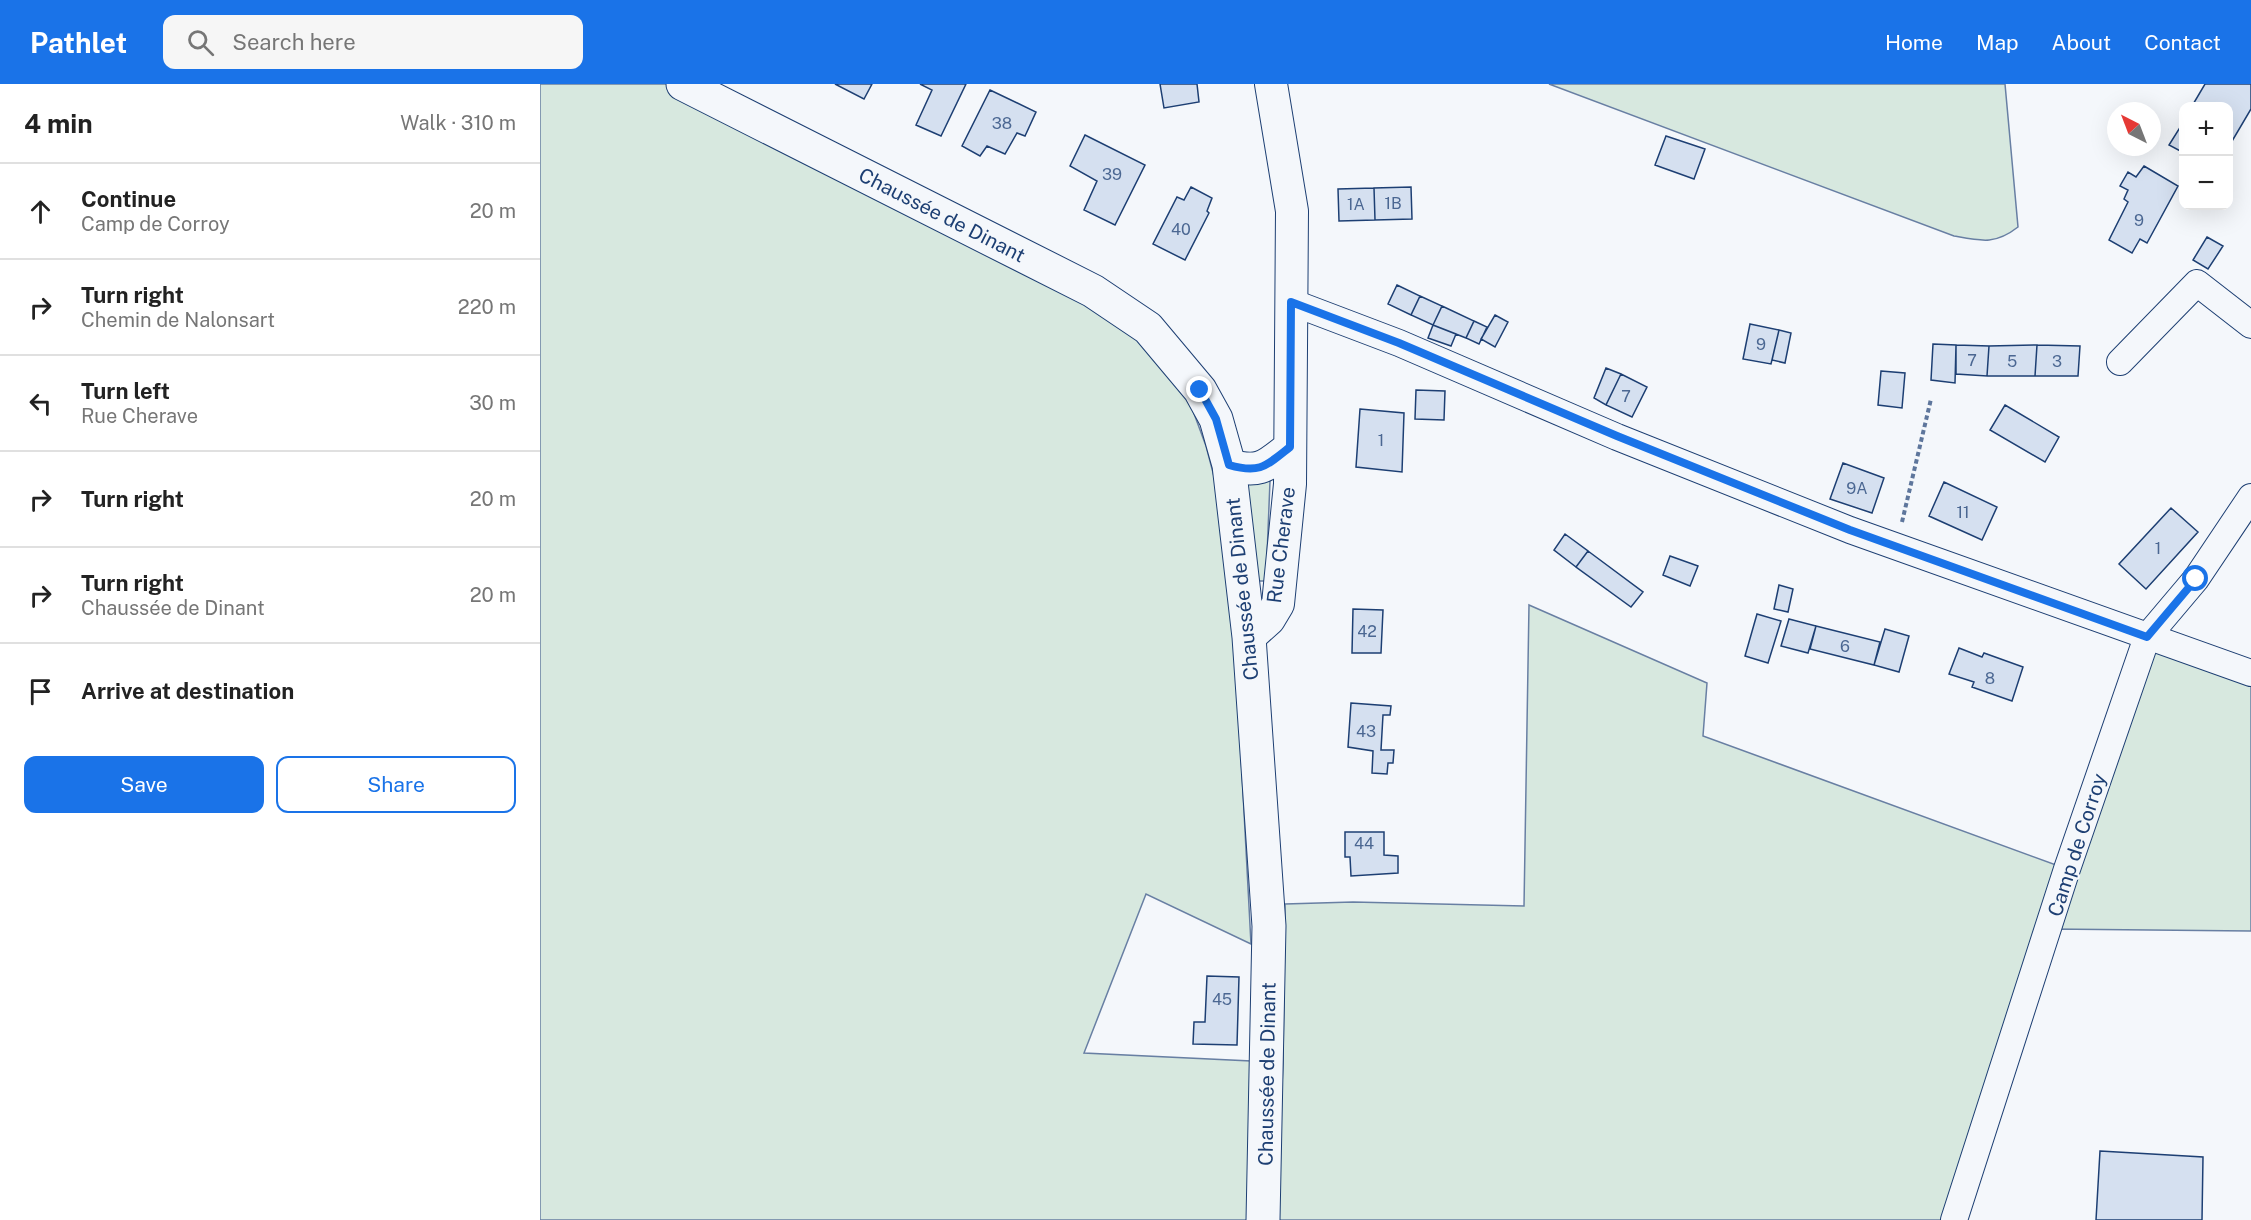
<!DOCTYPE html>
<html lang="en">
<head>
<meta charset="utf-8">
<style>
	:root { --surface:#fff; --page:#f6f6f6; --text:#222; --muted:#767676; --line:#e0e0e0; --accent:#1a73e8 }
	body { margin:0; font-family:"Public Sans",sans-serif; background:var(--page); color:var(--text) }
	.controls { position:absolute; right:18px; top:18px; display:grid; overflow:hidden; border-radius:12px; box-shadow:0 6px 24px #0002 }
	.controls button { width:54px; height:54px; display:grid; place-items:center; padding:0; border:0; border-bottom:2px solid var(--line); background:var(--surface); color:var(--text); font:30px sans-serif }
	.compass { position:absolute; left:1567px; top:18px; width:54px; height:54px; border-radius:50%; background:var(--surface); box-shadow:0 6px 24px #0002; rotate:318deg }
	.stop { position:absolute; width:18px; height:18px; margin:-14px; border:4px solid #1a73e8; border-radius:50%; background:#fff }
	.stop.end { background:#1a73e8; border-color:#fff; box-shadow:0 2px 6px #0008 }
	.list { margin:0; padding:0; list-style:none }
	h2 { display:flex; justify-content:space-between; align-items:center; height:78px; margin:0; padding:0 24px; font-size:26px }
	h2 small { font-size:20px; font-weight:400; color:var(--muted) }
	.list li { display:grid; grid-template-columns:39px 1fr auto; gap:18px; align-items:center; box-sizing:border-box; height:96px; padding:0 24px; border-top:2px solid var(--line) }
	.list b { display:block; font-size:22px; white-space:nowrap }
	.list p { margin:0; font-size:20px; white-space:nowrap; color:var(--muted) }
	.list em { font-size:20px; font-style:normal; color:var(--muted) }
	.actions { display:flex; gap:12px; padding:18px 24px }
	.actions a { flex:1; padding:14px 0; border:2px solid var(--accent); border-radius:12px; text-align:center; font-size:21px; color:var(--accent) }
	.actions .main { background:var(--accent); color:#fff }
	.icon { flex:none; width:33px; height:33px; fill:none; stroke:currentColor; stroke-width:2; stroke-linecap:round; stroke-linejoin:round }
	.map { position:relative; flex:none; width:1711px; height:1136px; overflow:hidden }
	header { display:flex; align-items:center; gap:36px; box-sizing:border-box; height:84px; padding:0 30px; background:var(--accent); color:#fff }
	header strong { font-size:28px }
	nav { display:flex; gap:33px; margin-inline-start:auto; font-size:21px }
	.search { width:420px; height:54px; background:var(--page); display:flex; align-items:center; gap:15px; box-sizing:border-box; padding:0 21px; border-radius:12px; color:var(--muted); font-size:22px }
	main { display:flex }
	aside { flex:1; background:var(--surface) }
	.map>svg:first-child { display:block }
	.green { fill:#d7e8df; stroke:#687fa3; stroke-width:1.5 }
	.building { fill:#d5e0f0; stroke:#1d3f73; stroke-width:1.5 }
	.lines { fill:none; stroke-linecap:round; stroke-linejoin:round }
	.minor-casing { stroke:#1d3f73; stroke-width:28 }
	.tertiary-casing { stroke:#1d3f73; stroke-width:34 }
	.secondary-casing { stroke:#1d3f73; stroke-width:35 }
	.path { stroke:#5e769c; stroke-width:4; stroke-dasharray:4.5 3; stroke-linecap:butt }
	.minor { stroke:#f4f7fb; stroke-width:26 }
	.tertiary { stroke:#f4f7fb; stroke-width:32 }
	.secondary { stroke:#f4f7fb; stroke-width:33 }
	.route { stroke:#1a73e8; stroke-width:8 }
	.labels { text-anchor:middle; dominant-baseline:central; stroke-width:4.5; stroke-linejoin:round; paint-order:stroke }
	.number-label { font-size:16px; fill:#4b6792 }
	.street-label { font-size:20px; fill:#1d3f73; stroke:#f4f7fb }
</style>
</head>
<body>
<header>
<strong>Pathlet</strong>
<div class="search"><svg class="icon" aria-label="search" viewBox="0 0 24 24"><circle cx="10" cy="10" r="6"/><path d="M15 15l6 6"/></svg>Search here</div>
<nav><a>Home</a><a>Map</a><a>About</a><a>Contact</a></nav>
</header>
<main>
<aside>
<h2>4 min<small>Walk · 310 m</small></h2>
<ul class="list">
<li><svg class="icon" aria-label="ahead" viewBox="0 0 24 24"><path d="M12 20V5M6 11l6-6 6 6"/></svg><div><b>Continue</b><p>Camp de Corroy</p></div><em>20 m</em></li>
<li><svg class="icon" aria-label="right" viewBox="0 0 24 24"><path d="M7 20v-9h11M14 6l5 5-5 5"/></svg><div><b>Turn right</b><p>Chemin de Nalonsart</p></div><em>220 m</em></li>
<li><svg class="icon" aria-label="left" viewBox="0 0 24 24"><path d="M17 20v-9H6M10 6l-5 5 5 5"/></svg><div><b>Turn left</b><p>Rue Cherave</p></div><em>30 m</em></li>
<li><svg class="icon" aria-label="right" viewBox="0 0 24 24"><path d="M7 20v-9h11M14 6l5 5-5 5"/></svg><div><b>Turn right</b></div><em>20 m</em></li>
<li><svg class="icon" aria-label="right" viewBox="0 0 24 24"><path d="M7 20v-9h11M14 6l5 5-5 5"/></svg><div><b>Turn right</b><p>Chaussée de Dinant</p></div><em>20 m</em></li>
<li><svg class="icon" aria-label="arrive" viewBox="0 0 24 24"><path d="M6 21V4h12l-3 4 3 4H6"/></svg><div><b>Arrive at destination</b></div></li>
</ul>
<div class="actions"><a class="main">Save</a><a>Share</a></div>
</aside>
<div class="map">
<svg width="1711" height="1136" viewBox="0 0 1711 1136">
	<rect width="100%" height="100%" fill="#f4f7fb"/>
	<path class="green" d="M0,0H143L435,148L587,246L622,279L646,308L666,362L676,400L696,576L711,860L606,810L544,969L711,977L707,1136H0Z
		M1009,0H1465L1478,143C1455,161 1441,157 1414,152Z
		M730,397L726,497H717L705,400Z
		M989,521L1167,599L1163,652L1527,785L1607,553L1711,589V847L1510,845L1414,1136H736L743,979L745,820L813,818L984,822Z"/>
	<path class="building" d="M295,0H332L324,15Z
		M380,0H426L401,52L376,41L392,6Z
		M620,0H657L659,18L624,24Z
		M1665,0H1711V25L1688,64V22H1652Z
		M450,6L496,28L485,52L477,49L465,70L447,62L440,72L422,62Z
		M1644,37V69L1629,61Z
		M545,51L605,81L575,141L544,126L557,97L530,82Z
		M1126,52L1165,65L1154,95L1115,81Z
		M1604,82L1638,102L1607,159L1600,155L1592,169L1569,156L1588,118L1584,115L1588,106L1580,102L1588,88L1596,93Z
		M651,103L672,114L667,127L669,129L645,176L613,160L637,113L644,116Z
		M871,103L872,135L835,136L834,104Z
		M834,104L835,136L799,137L798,105Z
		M1667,153L1683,162L1668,185L1653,176Z
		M857,201L880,212L871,231L848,220Z
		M880,212L902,222L893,241L871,231Z
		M902,222L934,237L926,254L893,241Z
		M955,231L968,238L955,263L941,255Z
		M934,237L947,243L939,260L926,254Z
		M1210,240L1239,246L1231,280L1203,275Z
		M893,241L916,250L911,262L888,254Z
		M1239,246L1251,249L1245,279L1232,276Z
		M1393,260L1416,261L1415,299L1391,296Z
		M1416,261L1449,262L1447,292L1416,290Z
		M1497,261L1495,292H1447L1449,262Z
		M1497,261L1540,262L1538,292H1495Z
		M1066,284L1081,290L1066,321L1054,314Z
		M1341,287L1365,289L1362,324L1338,321Z
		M1081,290L1107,303L1092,333L1066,321Z
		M876,306L905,307L904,336L875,335Z
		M1465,321L1519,353L1505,378L1450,346Z
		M820,325L864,329L862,388L816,383Z
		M1303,379L1344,394L1332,429L1290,415Z
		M1404,398L1457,423L1442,456L1389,432Z
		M1631,424L1658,448L1606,505L1579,480Z
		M1025,450L1048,467L1036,483L1014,466Z
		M1048,467L1103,508L1091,523L1036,483Z
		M1130,472L1158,482L1150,502L1123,491Z
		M1239,501L1253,505L1248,528L1234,525Z
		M813,525L843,526L841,569H812Z
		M1217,530L1241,537L1228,579L1205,572Z
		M1249,535L1276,542L1268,569L1241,562Z
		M1276,542L1340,558L1334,581L1270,565Z
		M1345,545L1369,552L1359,588L1334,581Z
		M1419,564L1442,573L1444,569L1483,583L1472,617L1432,603L1434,598L1409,590Z
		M811,619L851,622L850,631H843L841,666H854L853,679H848L847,690L832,689L833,667L808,663Z
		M805,748H844V771L858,772V789L811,792L810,773H805Z
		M667,892L699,893L697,961L653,960L654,938H665Z
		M1560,1067L1663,1073L1662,1136H1556Z"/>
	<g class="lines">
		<g class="minor-casing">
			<path id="minor" d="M751,218L859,259L1077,353L1310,446L1711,589
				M1580,278L1657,199L1711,241
				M1414,1136L1527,785L1607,553L1656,495L1711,413"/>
		</g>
		<g class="tertiary-casing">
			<path id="tertiary" d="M689,381C720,390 726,382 750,363
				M709,553L729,535L738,520L750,400L752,127L731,0"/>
		</g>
		<g class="secondary-casing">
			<path id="secondary" d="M143,0L553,207L608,244L660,306L676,335L689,381L709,553L729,842L723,1136"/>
		</g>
		<path class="path" d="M1362,438L1391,315"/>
		<use href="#minor" class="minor"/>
		<use href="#tertiary" class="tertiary"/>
		<use href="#secondary" class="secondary"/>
	</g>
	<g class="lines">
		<path class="route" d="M660,306L676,335L689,381C720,390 726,382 750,363L751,218L859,259L1077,352L1310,446L1607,553L1656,495"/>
	</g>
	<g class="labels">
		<g class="number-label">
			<text x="462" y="39">38</text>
			<text x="572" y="90">39</text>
			<text x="853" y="119">1B</text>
			<text x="816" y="120">1A</text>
			<text x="1599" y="136">9</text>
			<text x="641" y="145">40</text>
			<text x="1221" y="260">9</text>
			<text x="1432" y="276">7</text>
			<text x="1472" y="277">5</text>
			<text x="1517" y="277">3</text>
			<text x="1086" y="312">7</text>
			<text x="841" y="356">1</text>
			<text x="1317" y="404">9A</text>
			<text x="1423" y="428">11</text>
			<text x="1618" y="464">1</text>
			<text x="827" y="547">42</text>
			<text x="1305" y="562">6</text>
			<text x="1450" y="594">8</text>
			<text x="826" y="647">43</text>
			<text x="824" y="759">44</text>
			<text x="682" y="915">45</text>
		</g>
		<g class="street-label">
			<text transform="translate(402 131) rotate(27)">Chaussée de Dinant</text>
			<text transform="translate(741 461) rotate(-83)">Rue Cherave</text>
			<text transform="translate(702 505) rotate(-96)">Chaussée de Dinant</text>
			<text transform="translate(1537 761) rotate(-72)">Camp de Corroy</text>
			<text transform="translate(727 990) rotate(-89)">Chaussée de Dinant</text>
		</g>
	</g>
</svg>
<div class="controls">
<button>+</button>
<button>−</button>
</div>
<svg class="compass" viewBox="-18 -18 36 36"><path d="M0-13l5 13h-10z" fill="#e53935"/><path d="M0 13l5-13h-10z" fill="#767676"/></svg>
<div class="stop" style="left:1656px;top:495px"></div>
<div class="stop end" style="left:660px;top:306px"></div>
</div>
</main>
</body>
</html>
